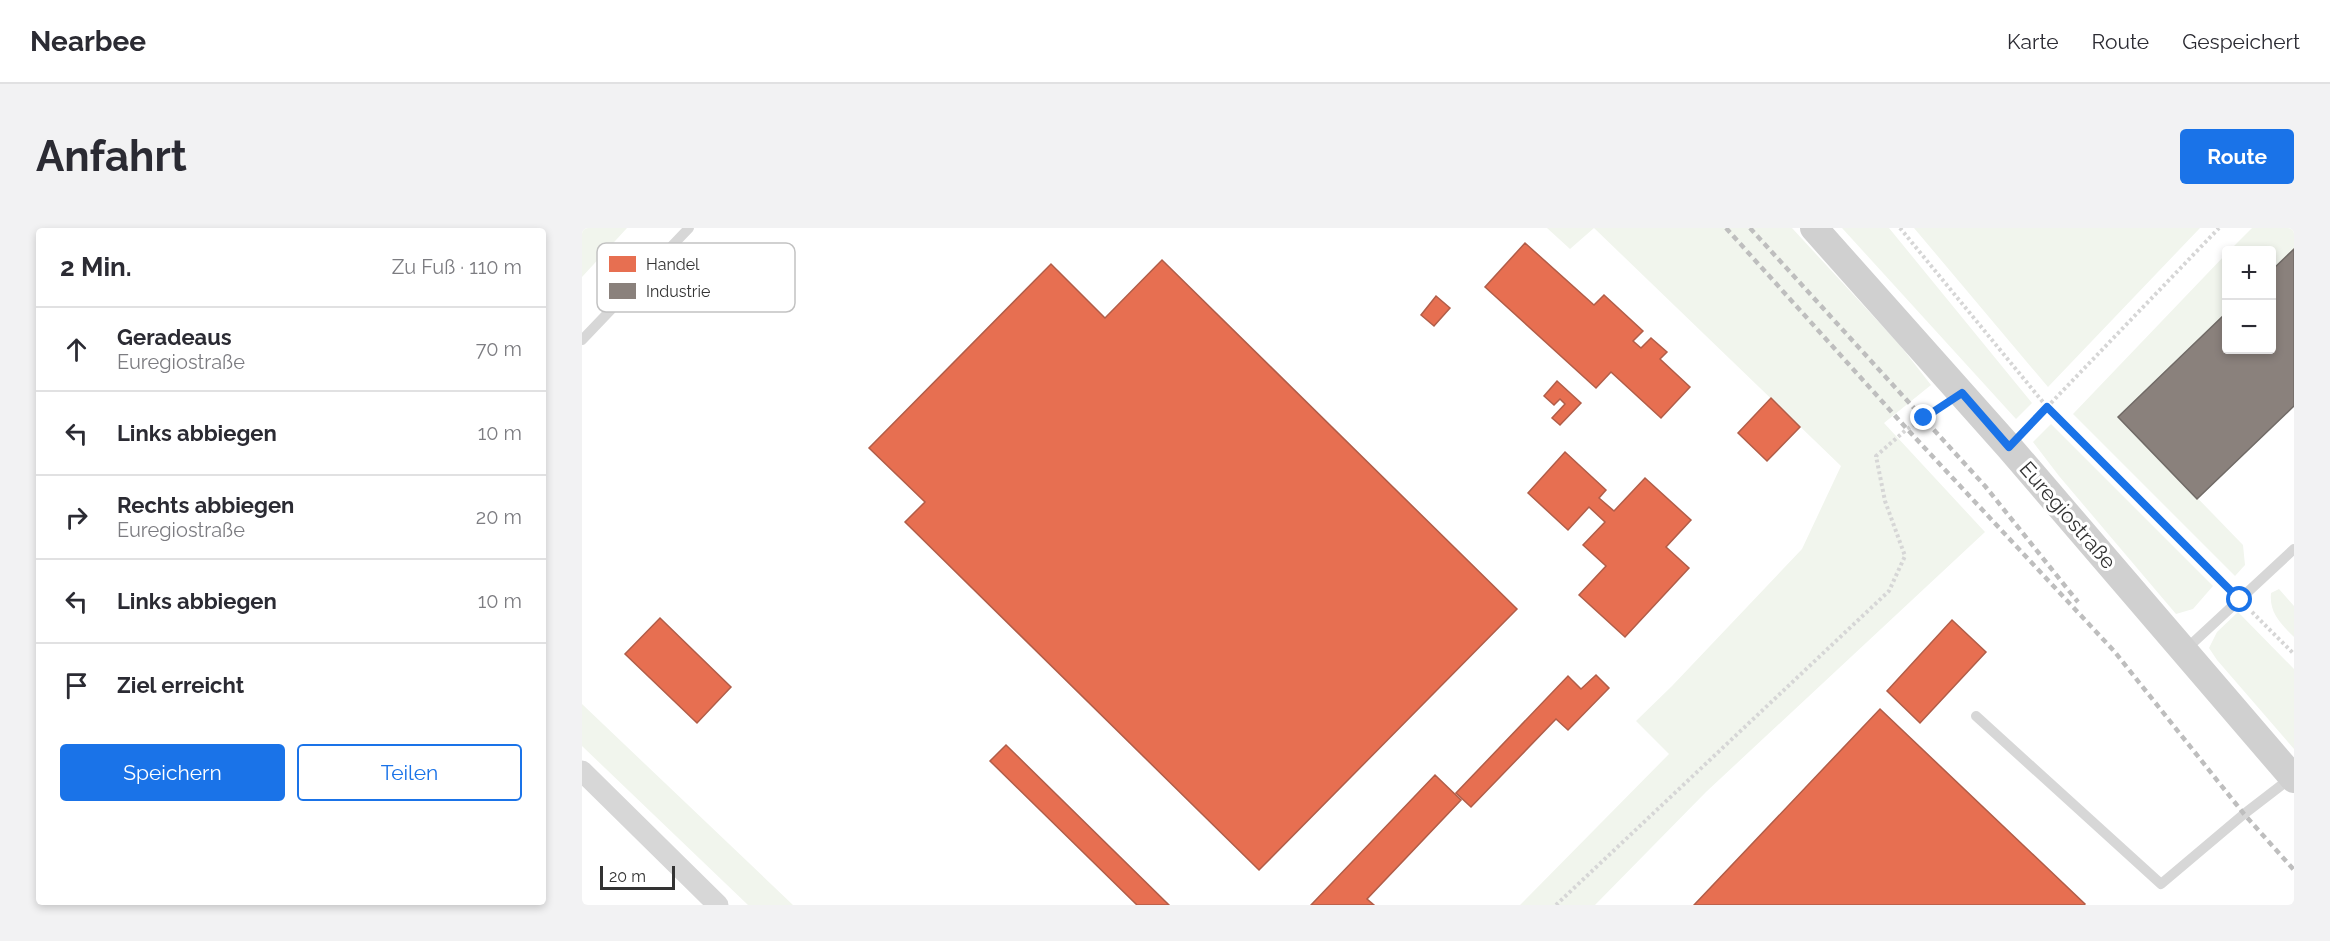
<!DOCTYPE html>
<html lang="de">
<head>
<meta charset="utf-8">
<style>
	:root { --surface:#fff; --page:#f2f2f3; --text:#2b2b33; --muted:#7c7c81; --line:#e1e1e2; --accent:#1a73e8 }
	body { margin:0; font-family:Raleway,sans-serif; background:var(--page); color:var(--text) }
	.controls { position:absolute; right:18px; top:18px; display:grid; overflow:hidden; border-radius:6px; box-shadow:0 3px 9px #0003 }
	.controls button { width:54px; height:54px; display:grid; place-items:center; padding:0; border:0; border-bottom:2px solid var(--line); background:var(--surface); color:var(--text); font:30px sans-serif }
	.scale { position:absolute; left:18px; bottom:15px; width:75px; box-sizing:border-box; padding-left:6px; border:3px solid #333; border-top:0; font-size:16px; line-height:21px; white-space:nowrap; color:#333; -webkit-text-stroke:4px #fff; paint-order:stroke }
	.stop { position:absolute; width:18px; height:18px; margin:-14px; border:4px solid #1a73e8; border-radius:50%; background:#fff }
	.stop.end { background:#1a73e8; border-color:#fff; box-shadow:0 2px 6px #0008 }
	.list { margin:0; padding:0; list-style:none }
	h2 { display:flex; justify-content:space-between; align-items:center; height:78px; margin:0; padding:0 24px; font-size:26px }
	h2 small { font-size:20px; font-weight:400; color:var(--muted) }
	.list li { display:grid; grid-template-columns:39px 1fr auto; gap:18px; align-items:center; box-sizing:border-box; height:84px; padding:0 24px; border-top:2px solid var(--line) }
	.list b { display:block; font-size:22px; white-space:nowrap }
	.list p { margin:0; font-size:20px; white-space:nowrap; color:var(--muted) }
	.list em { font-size:20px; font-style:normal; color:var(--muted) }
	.actions { display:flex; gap:12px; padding:18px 24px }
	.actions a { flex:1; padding:14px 0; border:2px solid var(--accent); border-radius:6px; text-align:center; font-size:21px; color:var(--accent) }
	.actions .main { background:var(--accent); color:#fff }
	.icon { flex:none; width:33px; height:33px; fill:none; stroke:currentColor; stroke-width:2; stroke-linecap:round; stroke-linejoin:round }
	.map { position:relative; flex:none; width:1712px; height:677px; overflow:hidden; border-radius:6px }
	header { display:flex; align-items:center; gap:36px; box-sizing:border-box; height:84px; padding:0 30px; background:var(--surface); border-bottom:2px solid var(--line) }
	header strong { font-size:28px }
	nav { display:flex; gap:33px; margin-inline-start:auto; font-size:21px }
	.intro { display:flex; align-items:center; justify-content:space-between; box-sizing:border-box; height:144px; padding:0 36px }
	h1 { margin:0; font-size:42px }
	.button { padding:15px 27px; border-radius:6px; background:var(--accent); color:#fff; font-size:21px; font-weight:700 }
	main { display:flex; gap:36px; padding:0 36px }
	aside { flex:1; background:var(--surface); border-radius:6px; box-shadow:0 3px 9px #0003 }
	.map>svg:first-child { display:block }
	.green { fill:#f1f5ed }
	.shops { fill:#e76f51; stroke:#b15d48; stroke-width:1.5 }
	.industry { fill:#8a817c; stroke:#706a66; stroke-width:1.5 }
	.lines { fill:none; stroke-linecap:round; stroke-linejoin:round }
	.path { stroke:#d6d6d6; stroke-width:4; stroke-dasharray:3 3; stroke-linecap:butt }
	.service { stroke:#d7d7d7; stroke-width:10 }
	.minor { stroke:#d7d7d7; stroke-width:21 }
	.secondary { stroke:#d0d0d0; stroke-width:28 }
	.rail { stroke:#bebebe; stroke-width:4.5; stroke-dasharray:6 4.5; stroke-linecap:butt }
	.route { stroke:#1a73e8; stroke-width:8 }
	.labels { text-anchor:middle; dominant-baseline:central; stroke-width:6; stroke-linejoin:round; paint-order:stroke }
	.street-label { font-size:21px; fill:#333; stroke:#fff }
	.key { fill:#fff; stroke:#c2c2c2; stroke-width:1.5 }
	.key-label { font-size:16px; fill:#333 }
</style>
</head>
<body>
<header>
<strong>Nearbee</strong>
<nav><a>Karte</a><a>Route</a><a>Gespeichert</a></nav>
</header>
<div class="intro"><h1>Anfahrt</h1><a class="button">Route</a></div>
<main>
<aside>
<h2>2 Min.<small>Zu Fuß · 110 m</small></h2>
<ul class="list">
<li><svg class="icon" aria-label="ahead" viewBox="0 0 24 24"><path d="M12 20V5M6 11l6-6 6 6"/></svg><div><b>Geradeaus</b><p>Euregiostraße</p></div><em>70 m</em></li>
<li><svg class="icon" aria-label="left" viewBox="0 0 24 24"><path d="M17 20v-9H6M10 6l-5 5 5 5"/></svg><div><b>Links abbiegen</b></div><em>10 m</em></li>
<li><svg class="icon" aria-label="right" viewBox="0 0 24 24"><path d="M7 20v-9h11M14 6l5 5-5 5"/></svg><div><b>Rechts abbiegen</b><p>Euregiostraße</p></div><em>20 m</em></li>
<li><svg class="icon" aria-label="left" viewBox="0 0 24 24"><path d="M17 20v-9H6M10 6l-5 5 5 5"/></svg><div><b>Links abbiegen</b></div><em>10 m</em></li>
<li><svg class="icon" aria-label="arrive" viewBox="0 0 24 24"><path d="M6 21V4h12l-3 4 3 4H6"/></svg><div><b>Ziel erreicht</b></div></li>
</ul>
<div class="actions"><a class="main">Speichern</a><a>Teilen</a></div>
</aside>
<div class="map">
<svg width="1712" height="677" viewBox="0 0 1712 677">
	<rect width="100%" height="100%" fill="#fff"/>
	<path class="green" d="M0,0H45L0,49Z
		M965,0H1210L1317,116L1349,157L1302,195L1403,304L1124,564L1013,677H938L1087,526L1054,493L1090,458L1220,321L1259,238L1012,0L988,21Z
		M1260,0H1307L1450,175L1434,191Z
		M1332,0H1618L1466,159Z
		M1670,0H1712V21L1690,42V22H1648Z
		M1644,26V85L1537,189L1661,317L1663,337L1653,348L1491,186Z
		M1469,196L1631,358L1611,381L1594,386L1477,248L1451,214Z
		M1697,361L1712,378V409C1699,396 1687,385 1689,365Z
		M1656,384L1712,441V521L1635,432L1627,420L1635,404Z
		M0,476L211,677H166L0,518Z"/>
	<path class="shops" d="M943,15L1012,77L1022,67L1061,103L1051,113L1059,120L1069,110L1085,124L1078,131L1108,159L1079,190L1029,144L1014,160L903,59Z
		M580,32L935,381L677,642L323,294L343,274L287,220L469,36L523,90Z
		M854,68L868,80L852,98L839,87Z
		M975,153L999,175L978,197L970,190L983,176L978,171L972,177L962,168Z
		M1189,170L1218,199L1185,233L1156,205Z
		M983,224L1024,262L1017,270L1032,283L1063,250L1109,292L1084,319L1107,340L1043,409L997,367L1024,338L1001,317L1023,294L1007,279L986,302L946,265Z
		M78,390L149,459L115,495L43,426Z
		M1370,392L1404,424L1338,495L1305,463Z
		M1014,447L1027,460L986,502L974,491L889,579L874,565L986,448L999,461Z
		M1298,481L1503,676L1502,677H1112Z
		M424,517L587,677H555L408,533Z
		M853,547L879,572L785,671L792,677H729Z"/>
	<path class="industry" d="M1712,21V178L1615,271L1536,189L1644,85V122H1690V42Z"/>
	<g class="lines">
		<path class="path" d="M1318,0L1465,179L1646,360
			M1444,201L1637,0
			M1670,384L1712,426
			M974,677L1307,363L1323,328L1303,273L1294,228L1325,201L1357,180"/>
		<path class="service" d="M0,112L107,0
			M1602,423L1712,321
			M1394,488L1579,656L1662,586L1710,549"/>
		<path class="minor" d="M0,543L136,677"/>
		<path class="secondary" d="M1232,0L1427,219L1712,551"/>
		<path class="rail" d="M1144,0L1325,201L1532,423L1662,586L1712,642
			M1168,0L1403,258L1496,374"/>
	</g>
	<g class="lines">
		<path class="route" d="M1342,190L1380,165L1427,219L1465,179L1658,372"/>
	</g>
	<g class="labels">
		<g class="street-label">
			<text transform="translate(1486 287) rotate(49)">Euregiostraße</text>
		</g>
	</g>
	<rect x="15" y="15" width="198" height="69" rx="9" class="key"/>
	<rect x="27" y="28" width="27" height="16" fill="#e76f51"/>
	<rect x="27" y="55" width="27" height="16" fill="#8a817c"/>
	<g class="key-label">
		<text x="64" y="42">Handel</text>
		<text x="64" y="69">Industrie</text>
	</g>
</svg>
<div class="controls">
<button>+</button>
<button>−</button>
</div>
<div class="scale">20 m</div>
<div class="stop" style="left:1658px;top:372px"></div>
<div class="stop end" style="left:1342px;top:190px"></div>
</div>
</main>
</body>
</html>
